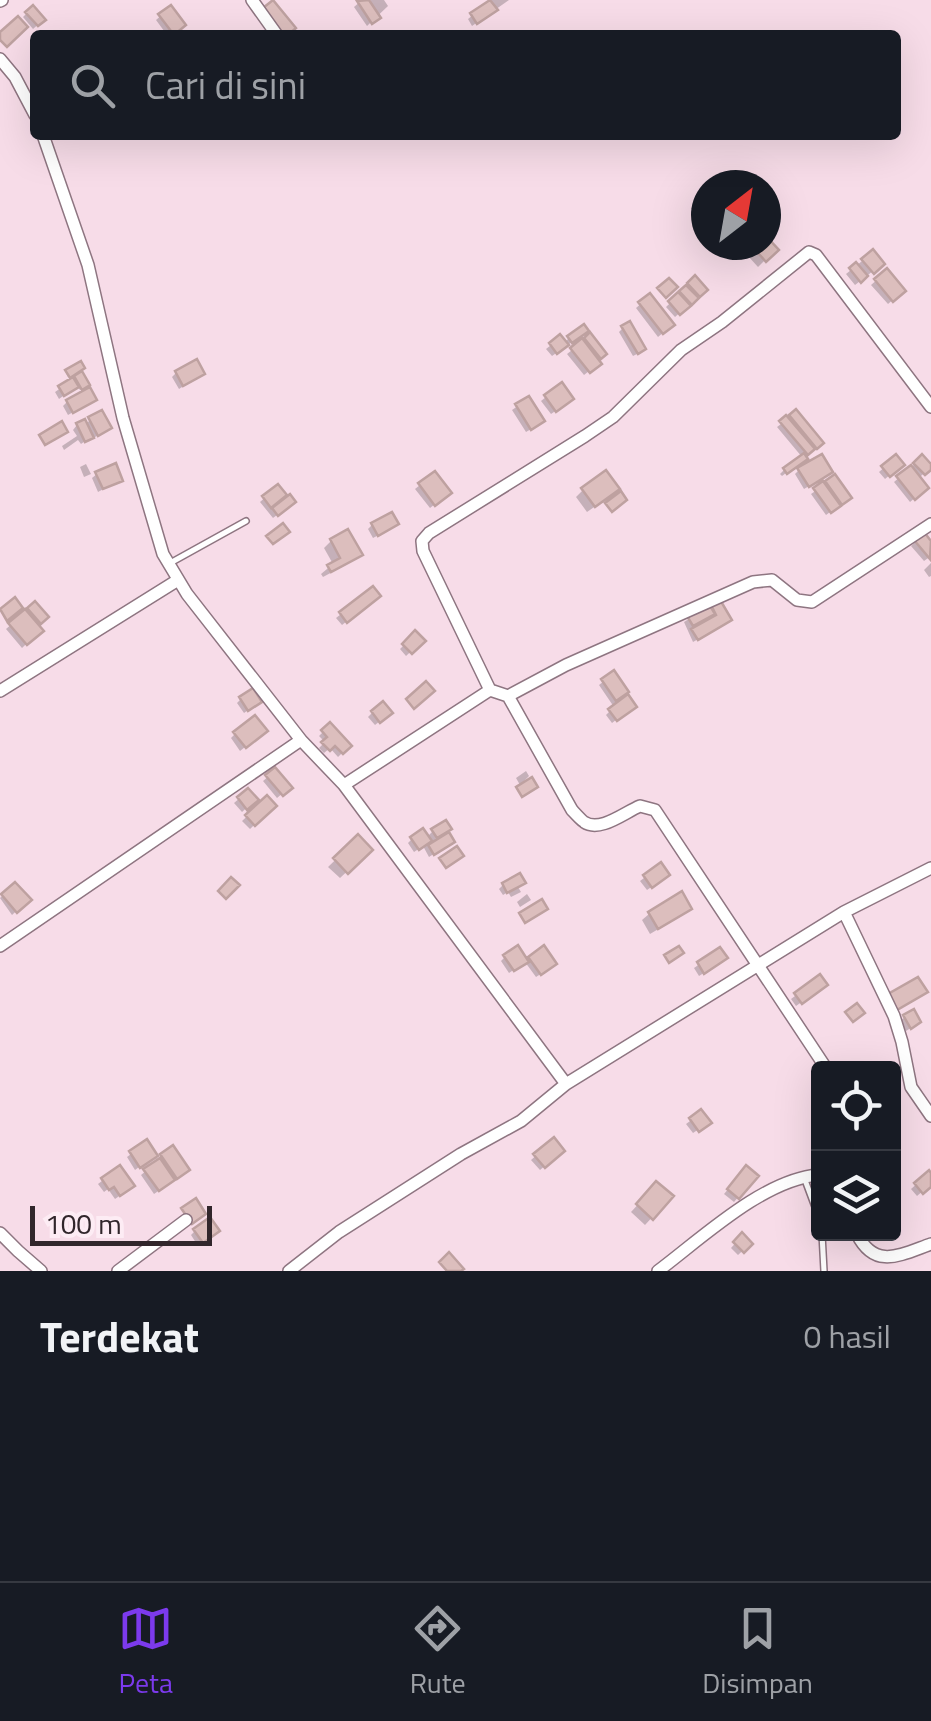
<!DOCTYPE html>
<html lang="id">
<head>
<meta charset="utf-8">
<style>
	:root { --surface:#171b24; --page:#20242c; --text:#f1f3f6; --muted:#9ea1a6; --line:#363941; --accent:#7c3aed }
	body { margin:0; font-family:"Titillium Web",sans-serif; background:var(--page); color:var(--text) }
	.controls { position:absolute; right:30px; bottom:30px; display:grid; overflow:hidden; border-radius:10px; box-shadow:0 10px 40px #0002 }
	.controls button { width:90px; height:90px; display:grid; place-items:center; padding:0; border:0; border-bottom:2px solid var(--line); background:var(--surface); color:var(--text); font:50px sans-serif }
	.compass { position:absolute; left:691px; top:170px; width:90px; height:90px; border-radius:50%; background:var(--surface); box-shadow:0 10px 40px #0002; rotate:31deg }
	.scale { position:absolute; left:30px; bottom:25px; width:182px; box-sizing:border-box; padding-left:10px; border:5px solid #31262b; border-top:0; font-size:28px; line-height:35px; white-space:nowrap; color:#31262b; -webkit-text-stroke:8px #fdecf4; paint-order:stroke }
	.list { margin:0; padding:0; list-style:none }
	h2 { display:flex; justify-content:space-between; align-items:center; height:130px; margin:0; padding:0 40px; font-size:42px }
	h2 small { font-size:32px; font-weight:400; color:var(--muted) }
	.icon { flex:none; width:55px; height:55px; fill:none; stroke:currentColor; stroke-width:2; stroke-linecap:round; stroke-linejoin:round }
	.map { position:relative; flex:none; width:931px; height:1271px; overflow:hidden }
	.search { position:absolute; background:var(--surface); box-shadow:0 10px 40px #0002; left:30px; right:30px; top:30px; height:110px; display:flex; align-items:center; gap:25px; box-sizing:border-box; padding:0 35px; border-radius:10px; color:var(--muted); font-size:38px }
	.sheet { height:310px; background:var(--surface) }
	nav { display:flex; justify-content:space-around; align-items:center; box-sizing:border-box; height:140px; border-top:2px solid var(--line); background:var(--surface); font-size:28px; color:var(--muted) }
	nav a { display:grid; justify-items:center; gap:5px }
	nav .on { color:var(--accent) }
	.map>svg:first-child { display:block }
	.shadow { fill:#0003 }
	.building { fill:#dcbebd; stroke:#bea1a0; stroke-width:2.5 }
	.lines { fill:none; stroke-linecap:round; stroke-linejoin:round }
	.lane-casing { stroke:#8e7581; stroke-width:8 }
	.street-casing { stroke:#8e7581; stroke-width:14 }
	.lane { stroke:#fff; stroke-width:5 }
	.street { stroke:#fff; stroke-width:11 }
</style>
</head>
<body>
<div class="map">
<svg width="931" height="1271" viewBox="0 0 931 1271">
	<rect width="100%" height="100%" fill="#f7dce8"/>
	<path class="shadow" d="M362,0L368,3L371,0H384L388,6L367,26L354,7Z
		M492,0H509L472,26L468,19Z
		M32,8L43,20L33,29L23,17Z
		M170,8L183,25L171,35H167L156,20Z
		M766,240L775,250L758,267L738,245H766Z
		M872,253L882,264L855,285L846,274Z
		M886,272L903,291L888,304L871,285Z
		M695,279L705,290L675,317L666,307Z
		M650,296L672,325L658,337L636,308Z
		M623,328L639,353L633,356L619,332Z
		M582,335L552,356L546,349L560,338L564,343L569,338Z
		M590,336L604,354L596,360L599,363L584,375L567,354Z
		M80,364L79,371L87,385L80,390L77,386L59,399L55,392L74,379L72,375L68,377L66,373Z
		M176,373L202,374L179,389L172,377Z
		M561,385L567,403L551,414L541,401Z
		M528,399L538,425L526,432L512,410Z
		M94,400L68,415L63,406L67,402Z
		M101,413L105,432L93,438L92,436L81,444L78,440L64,450L62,446L77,436L73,430L77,425L85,424Z
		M796,413L821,442L804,457L801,462L782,476L780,474L784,470L802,457L777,427Z
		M895,458L902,465L885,479L879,472Z
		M922,458L930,467L918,479L922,492L910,502L894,482Z
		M86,464L91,474L84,477L80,467Z
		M799,470L826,476L804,489L795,474Z
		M97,474L120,480L98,492L92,478Z
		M827,483L845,501L826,515L811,494Z
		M420,485L444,497L430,508L415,489Z
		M277,487L287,500L289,506L273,518L260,502Z
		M583,490L610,496L587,512L576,497Z
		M372,525L392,528L373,538L368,529Z
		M923,535L931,545V556L924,561L911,546Z
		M331,541L359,554L353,561L323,577L321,574L333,564L324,548Z
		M931,563V576L929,577L924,570Z
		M373,589L374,600L342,625L336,618Z
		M718,601L725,624L693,642L684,622Z
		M35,604L45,617L36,626L40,631L22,648L6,629Z
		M415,634L422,641L406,656L400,649Z
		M613,674L634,706L612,723L606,715L614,707L599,685Z
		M241,699L254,706L244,713L237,703Z
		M372,713L385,717L375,725L368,717Z
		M330,725L349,746L338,757L330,748L324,753L319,748L325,742L319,736Z
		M235,734L260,735L240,751L231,738Z
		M275,771L289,788L277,798L263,781Z
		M526,771L529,776L520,785L516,778Z
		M248,791L255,800L242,812L234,803Z
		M267,798L274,806L250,829L242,821Z
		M433,831H445L452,842L429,857L423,846L414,852L408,843L412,839L426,838Z
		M358,838L370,850L340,878L328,867Z
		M660,866L663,879L647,890L640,881Z
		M15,885L28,900L12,915L0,898Z
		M503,885L518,887L521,892L511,897L508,892L503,895L499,889Z
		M527,894L531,900L520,907L517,902Z
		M689,908L682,915L650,934L642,920L649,914Z
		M720,950L721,962L699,976L694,968Z
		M505,957L526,962L530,959L550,968L536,977L525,962L509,973L501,961Z
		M819,978L820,989L796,1006L791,999Z
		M905,1017L914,1026L906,1031L900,1021Z
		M701,1113L708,1123L693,1133L686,1124Z
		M553,1141L562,1151L540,1170L531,1160Z
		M146,1143L157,1159L161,1156L183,1174L154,1194L141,1175L158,1161L154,1156L135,1170L127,1157Z
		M119,1168L128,1190L115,1199L108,1189L104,1192L98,1184Z
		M746,1168L756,1176L734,1202L724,1194Z
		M928,1174L931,1177V1184L917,1196L911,1189Z
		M657,1184L671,1197L645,1225L631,1212Z
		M195,1231L213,1235L198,1246L191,1235Z
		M742,1236L750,1244L738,1255L731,1248Z"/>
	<path class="building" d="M273,0L296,28L288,35H284L263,8Z
		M369,0L381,18L372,24L357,1Z
		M490,0L498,10L477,24L470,13Z
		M33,5L46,20L38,26L25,12Z
		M171,5L186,25L174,35L158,14Z
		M18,16L28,27L7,47L0,40V32Z
		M766,236L779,250L766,262L751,245H766Z
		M873,249L885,264L874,274L861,259Z
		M856,262L868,276L861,283L849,268Z
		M887,268L906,291L893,302L874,279Z
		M695,275L708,290L700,297L687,283Z
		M669,278L678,287L666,298L657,288Z
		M686,285L699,298L692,305L679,291Z
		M678,292L691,306L680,315L668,301Z
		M650,293L675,325L663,334L638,302Z
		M630,321L646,349L638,354L621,326Z
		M584,324L589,331L572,343L567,336Z
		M590,332L607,354L601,359L584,338Z
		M560,334L569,345L557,354L549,343Z
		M582,338L602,364L590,373L570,348Z
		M197,359L205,374L183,386L175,371Z
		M81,361L85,368L70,378L65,370Z
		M82,371L90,385L82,390L74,376Z
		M73,377L79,387L64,396L58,386Z
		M562,382L574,399L556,412L544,395Z
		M90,387L97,400L73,413L66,400Z
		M529,396L545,421L531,430L515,404Z
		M796,409L824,443L817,449L789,415Z
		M102,410L112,428L98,436L88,417Z
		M786,415L815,449L808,455L779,421Z
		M85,419L94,438L85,442L76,423Z
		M62,421L68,432L45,445L39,435Z
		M804,453L808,459L787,474L783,468Z
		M822,454L833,472L809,487L797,468Z
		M896,454L905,465L890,477L881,466Z
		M922,454L931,464V470L925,475L913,463Z
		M116,463L123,481L103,489L95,472Z
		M911,465L929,488L915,500L896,476Z
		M606,470L620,489L595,507L581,488Z
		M435,471L452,493L435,506L418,483Z
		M835,474L852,498L842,505L825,481Z
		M823,481L841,506L831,513L813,488Z
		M278,484L287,495L271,508L262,496Z
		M621,491L627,500L612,512L605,503Z
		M290,494L296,502L278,516L272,508Z
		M392,512L399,524L378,536L371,523Z
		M283,523L290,532L273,544L266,536Z
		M348,529L363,555L331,572L327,565L340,558L330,539Z
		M924,532L931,541L930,559L914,540Z
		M373,586L381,596L347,623L339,612Z
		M15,597L23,608L7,621L0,609Z
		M719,598L732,620L698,640L691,629L716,615L710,603Z
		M35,601L49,617L41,624L27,608Z
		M709,604L715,614L693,626L687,616Z
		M25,609L44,631L27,645L8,623Z
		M415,630L426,641L412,654L402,644Z
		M614,670L629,692L616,701L601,679Z
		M426,681L435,691L414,709L406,699Z
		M253,688L262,702L248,711L239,697Z
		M628,694L637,707L617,721L608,709Z
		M383,701L393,713L380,723L371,711Z
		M255,715L268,731L246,748L233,732Z
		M330,722L352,746L343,754L335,746L330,751L321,742L327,737L321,730Z
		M275,767L293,788L283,796L265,775Z
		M532,777L538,787L522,797L516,787Z
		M248,788L259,800L247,810L237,797Z
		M267,795L277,806L255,826L245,815Z
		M446,820L452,829L437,838L431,829Z
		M423,828L432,841L419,850L410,837Z
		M449,832L455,842L434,855L428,845Z
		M358,834L373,850L348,874L333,858Z
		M457,846L464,856L446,868L439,858Z
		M661,862L670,875L652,888L643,875Z
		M520,873L526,883L507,893L502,883Z
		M231,877L240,885L226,899L218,891Z
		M15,882L32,900L17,913L1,894Z
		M682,891L692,909L658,929L648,912Z
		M542,899L548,909L525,923L519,913Z
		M518,945L529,962L514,971L503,955Z
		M544,945L557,964L541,975L528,957Z
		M679,946L684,953L669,963L664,955Z
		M720,947L728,958L704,974L697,962Z
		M820,974L828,985L802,1004L794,993Z
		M918,977L928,992L897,1010L888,994Z
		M857,1003L865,1013L853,1022L845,1012Z
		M914,1009L921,1022L911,1029L903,1015Z
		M701,1109L712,1123L699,1132L689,1118Z
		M554,1137L565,1151L545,1168L533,1154Z
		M147,1139L158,1156L140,1168L129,1151Z
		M173,1145L190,1170L177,1179L160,1154Z
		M160,1158L175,1180L159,1191L143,1169Z
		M120,1165L135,1186L120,1196L114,1187L109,1190L101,1178Z
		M746,1165L759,1176L739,1199L727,1189Z
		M929,1170L931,1173V1187L923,1194L914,1183Z
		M656,1181L674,1196L653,1220L636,1204Z
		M196,1198L206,1214L192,1224L181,1208Z
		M210,1217L220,1231L203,1243L193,1229Z
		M742,1232L753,1244L744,1253L733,1242Z
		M449,1252L464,1269L461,1271H447L439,1262Z"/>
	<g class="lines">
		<g class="lane-casing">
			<path id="lane" d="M172,562L246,521
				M805,1180L818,1215
				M822,1234L824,1271"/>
		</g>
		<g class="street-casing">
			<path id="street" d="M252,0L277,35
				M0,1L2,0
				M0,59L15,77L35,115
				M43,135L88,265L123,418L163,554L187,594L301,740
				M490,690L423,551L422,541L429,533L585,436L613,417L681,350L722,322L809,252L816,255L931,407
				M0,691L178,580
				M508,696L572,810C573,811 583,822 584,822C600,833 625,812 640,806L655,810L826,1068
				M344,785L566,1084
				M844,912L894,1016L902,1042L911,1087L931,1116
				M0,946L301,740L344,785L490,690L508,696L566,665L753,582L772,580L797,600L812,602L931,524
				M0,1233L18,1251L41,1271
				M857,1234C875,1270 900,1255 931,1244
				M118,1271L186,1220
				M289,1271L339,1232L461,1154L521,1121L566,1084L844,912L931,868
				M658,1271C702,1238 763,1180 818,1175"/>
		</g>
		<use href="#lane" class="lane"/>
		<use href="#street" class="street"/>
	</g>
</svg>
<div class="controls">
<button><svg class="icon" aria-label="locate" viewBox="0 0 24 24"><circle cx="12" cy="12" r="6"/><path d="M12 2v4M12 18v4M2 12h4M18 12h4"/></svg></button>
<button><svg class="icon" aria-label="layers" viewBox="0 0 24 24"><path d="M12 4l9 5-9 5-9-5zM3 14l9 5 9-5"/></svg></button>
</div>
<svg class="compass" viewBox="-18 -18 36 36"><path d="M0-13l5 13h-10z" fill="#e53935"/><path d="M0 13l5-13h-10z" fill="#9ea1a6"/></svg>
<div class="scale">100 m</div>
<div class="search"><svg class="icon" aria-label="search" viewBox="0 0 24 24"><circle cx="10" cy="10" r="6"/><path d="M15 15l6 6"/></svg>Cari di sini</div>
</div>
<section class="sheet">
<h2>Terdekat<small>0 hasil</small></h2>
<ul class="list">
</ul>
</section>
<nav>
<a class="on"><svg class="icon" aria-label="map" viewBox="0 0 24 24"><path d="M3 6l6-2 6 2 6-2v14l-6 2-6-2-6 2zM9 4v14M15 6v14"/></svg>Peta</a>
<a><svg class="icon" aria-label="directions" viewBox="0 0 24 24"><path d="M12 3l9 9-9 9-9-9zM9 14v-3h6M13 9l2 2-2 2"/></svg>Rute</a>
<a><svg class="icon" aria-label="saved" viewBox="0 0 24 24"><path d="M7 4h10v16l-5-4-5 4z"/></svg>Disimpan</a>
</nav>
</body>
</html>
